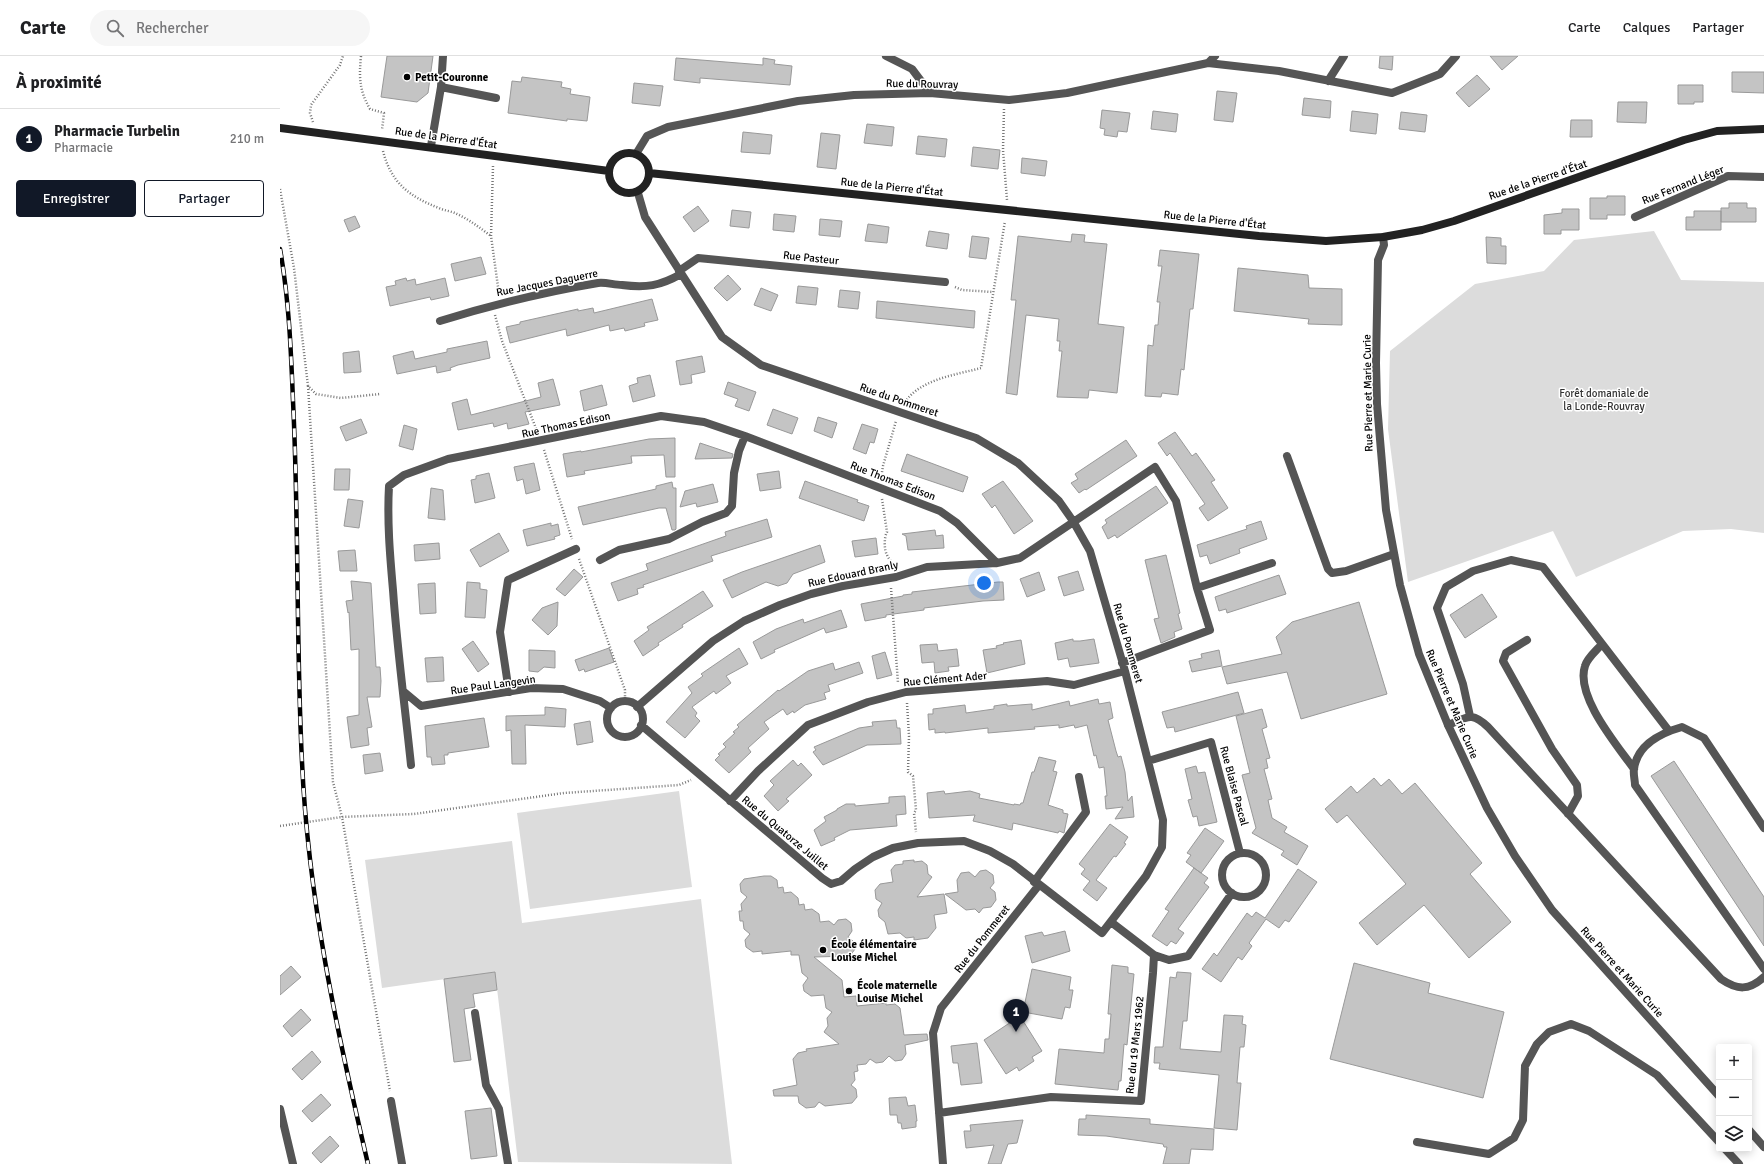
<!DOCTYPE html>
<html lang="fr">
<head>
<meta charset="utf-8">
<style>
	:root { --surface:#fff; --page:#f6f6f6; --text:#202124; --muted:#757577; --line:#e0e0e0; --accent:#111827 }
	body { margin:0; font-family:Signika,sans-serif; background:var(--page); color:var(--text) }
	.controls { position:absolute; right:12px; bottom:12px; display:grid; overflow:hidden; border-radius:4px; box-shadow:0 2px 10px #0003 }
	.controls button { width:36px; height:36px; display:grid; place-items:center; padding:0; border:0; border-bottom:1px solid var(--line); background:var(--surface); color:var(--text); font:20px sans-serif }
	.you { position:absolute; left:704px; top:527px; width:14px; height:14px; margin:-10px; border:3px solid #fff; border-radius:50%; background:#1a73e8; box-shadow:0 0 0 6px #1a73e833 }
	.badge { display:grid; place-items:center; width:26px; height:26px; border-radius:50%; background:var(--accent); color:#fff; font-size:13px; font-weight:700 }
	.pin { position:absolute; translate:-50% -33px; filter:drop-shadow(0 1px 2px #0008) }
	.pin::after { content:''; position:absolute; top:21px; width:14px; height:12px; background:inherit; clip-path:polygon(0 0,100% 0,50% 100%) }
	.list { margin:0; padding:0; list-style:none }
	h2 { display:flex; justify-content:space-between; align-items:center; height:52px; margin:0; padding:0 16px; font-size:17px }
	h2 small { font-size:13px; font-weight:400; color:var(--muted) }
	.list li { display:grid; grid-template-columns:26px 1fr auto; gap:12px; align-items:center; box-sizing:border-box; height:60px; padding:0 16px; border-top:1px solid var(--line) }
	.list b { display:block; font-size:15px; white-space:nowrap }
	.list p { margin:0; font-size:13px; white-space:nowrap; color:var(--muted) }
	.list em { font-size:13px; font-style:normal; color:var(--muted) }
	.actions { display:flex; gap:8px; padding:12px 16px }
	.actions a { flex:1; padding:9px 0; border:1px solid var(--accent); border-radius:4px; text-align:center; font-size:14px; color:var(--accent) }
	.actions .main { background:var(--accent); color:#fff }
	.icon { flex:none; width:22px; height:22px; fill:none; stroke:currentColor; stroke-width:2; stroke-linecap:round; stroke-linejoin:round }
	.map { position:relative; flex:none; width:1484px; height:1108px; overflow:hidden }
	header { display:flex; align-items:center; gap:24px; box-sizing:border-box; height:56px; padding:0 20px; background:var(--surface); border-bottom:1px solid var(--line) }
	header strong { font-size:19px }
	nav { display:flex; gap:22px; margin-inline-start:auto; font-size:14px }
	.search { width:280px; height:36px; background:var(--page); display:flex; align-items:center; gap:10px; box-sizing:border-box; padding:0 14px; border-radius:22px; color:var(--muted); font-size:15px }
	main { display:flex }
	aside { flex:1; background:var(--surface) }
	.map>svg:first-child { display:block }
	.green { fill:#dcdcdc }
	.building { fill:#c4c4c4; stroke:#999 }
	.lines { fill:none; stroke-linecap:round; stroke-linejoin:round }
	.path { stroke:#777; stroke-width:2.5; stroke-dasharray:1 2; stroke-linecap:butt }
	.lane { stroke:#555; stroke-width:8 }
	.street { stroke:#555; stroke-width:8 }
	.secondary { stroke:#222; stroke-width:8 }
	.rail-casing { stroke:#000; stroke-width:4.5 }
	.rail { stroke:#fff; stroke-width:3; stroke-dasharray:9; stroke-linecap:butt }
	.poi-dot { fill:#000; stroke:#fff; stroke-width:1.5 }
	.labels { text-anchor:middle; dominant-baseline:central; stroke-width:3; stroke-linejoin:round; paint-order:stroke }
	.poi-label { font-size:11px; font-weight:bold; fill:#000; stroke:#fff; text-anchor:start }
	.street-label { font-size:11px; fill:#000; stroke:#fff }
	.park-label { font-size:11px; fill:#333; stroke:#fff }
</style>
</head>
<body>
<header>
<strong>Carte</strong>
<div class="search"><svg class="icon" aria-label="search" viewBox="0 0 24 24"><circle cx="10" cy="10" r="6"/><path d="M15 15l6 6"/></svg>Rechercher</div>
<nav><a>Carte</a><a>Calques</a><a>Partager</a></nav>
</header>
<main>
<aside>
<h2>À proximité<small></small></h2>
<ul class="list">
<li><span class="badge">1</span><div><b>Pharmacie Turbelin</b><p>Pharmacie</p></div><em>210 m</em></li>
</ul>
<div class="actions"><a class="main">Enregistrer</a><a>Partager</a></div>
</aside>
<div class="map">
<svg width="1484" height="1108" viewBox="0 0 1484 1108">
	<rect width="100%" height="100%" fill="#fff"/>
	<path class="green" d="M1374,175L1401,224L1484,226V477L1451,473L1403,475L1296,521L1273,475L1128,526L1108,373L1110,295L1195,228L1264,215L1294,184Z
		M399,735L412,831L250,853L237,757Z
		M232,785L242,867L421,843L452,1108L238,1106L215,916L102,932L85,804Z"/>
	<path class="building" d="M107,0H153L148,37L137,46L101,41Z
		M1100,0H1113L1112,14L1099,12Z
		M1210,0H1238L1222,14Z
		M396,2L483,9V2L495,4L494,8L512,10L510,29L420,22V27L394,24Z
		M1452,16H1484V37L1452,36Z
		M1197,19L1210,33L1189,51L1176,37Z
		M242,21L282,26L281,31L291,33L290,38L310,41L307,65L287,63V65L228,57L232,25L241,26Z
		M354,27L383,30L380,50L352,47Z
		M1398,29H1423V46H1414V48H1398Z
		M937,35L957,37L953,66L934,64Z
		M1024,42L1051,45L1050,62L1022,59Z
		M1338,46H1367L1366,67L1337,66Z
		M822,54L850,57L847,76L838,75L837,81L824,79L825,73L820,72Z
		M873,55L898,58L896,76L871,73Z
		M1072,55L1098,58L1096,78L1070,75Z
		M1121,56L1147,59L1145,76L1119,73Z
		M1291,64H1312V81H1290Z
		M587,68L614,71L612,90L584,87Z
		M463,76L492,79L490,98L461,96Z
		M541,77L560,79L556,113L537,111Z
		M638,80L667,83L665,101L636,98Z
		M693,91L720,94L718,113L691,110Z
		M742,102L767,105L765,120L741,117Z
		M1327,140H1345V159H1327V163H1310V142H1327Z
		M1449,147H1467V152H1476V166H1441V152H1449Z
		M418,150L429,165L414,176L403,161Z
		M1282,153H1299V174H1281V178H1264V159L1282,157Z
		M452,154L471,156L469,172L450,170Z
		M1414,155H1441V174H1406V161H1414Z
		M494,158L516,160L514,176L493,174Z
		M75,160L80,171L69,176L64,164Z
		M540,163L562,165L560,181L539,179Z
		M588,168L609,171L607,187L585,185Z
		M649,175L669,178L667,193L646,190Z
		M792,178L805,179L804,186L827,188L818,268L844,271L837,337L809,334L808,342L777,341L782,295H779L780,285H777L779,263L746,259L737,339L726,337L736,244H731L738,180L791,186Z
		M692,180L709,182L706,203L689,201Z
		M1206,181L1221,182V190H1226V208L1207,207Z
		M880,194L919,198L913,253H910L904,314L901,313L898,339L882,337L881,341L865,340L868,289L873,290L875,269H878L880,246H877L882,210H878Z
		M201,201L206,218L175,225L171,208Z
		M958,212L1028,219L1029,232L1062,233V269L1028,268L1029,263L954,255Z
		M448,219L461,233L447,245L434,232Z
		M126,222L127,225L135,223L136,229L165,222L169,240L151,244L150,241L110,250L106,231L116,229L115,225Z
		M518,230L538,232L536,249L516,247Z
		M481,232L498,239L491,255L474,249Z
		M560,234L580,236L578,253L558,251Z
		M372,243L378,264L364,267L365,270L345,275L344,272L330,275L329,269L287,280L286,273L230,287L226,271L240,268V266L298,253V255L313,252L314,257Z
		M597,245L695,255L694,272L596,262Z
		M207,285L210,302L178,309L170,312L171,314L157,317L156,310L117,318L113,300L133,295L135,303L167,296V293Z
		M79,295L81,316L64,317L63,297Z
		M422,300L425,316L411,319L412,327L400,329L396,305Z
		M370,319L375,340L353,346L349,330L358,327L357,322Z
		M273,323L280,349L245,356L249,368L228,373L227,367L214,371L213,367L178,374L172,347L187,343L191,359L261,341L258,327Z
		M448,326L476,336L469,355L455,350L458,343L444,338Z
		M322,329L327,349L304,355L300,335Z
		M493,353L518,362L512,378L487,369Z
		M538,361L557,367L552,382L534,375Z
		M81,363L87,377L66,385L60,371Z
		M582,368L598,373L594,387L590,386L586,398L573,393Z
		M124,369L137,373L133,394L119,390Z
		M895,376L912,400L916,397L935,424L931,426L948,452L928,465L919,452L925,448L890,397L887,400L878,387Z
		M395,382V421H386L384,399L351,400L352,407L304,415L305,418L287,421L283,398L301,395V396L369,383Z
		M846,384L857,400L806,434L805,433L799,437L791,427L798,423L795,418Z
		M420,387L453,398L452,402L415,403Z
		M627,398L688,421L683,436L621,415Z
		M254,407L260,434L246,438L243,423L237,425L234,411Z
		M55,413H70L69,434H54Z
		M499,415L501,432L480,435L477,418Z
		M209,417L215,442L195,447L191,424L196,423V420Z
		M525,425L578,444L577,446L589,450L584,465L519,442Z
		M723,425L753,465L734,478L715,449L712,452L702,438Z
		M392,426L393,432H396V473L395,474H392L386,452H379L303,469L298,451L376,433V430Z
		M433,428L438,446L417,451L416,447L400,451L405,435Z
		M876,430L888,447L837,482L835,479L828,483L822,471L827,467L825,464Z
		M151,432L163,434L165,464L148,462Z
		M68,443L83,445L79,472L64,470Z
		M487,463L492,481L431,500L433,505L363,529L364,531L357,533L358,538L338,545L331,527L368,514L366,508L446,480L445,476Z
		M981,465L987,483L959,493L960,497L930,508L927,499L920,501L917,489L967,473L966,470Z
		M271,467V470L278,468L280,479L274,481L275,483L247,490L243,474Z
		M655,474L656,480L663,479L664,492L628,494L626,480L622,478Z
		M219,477L229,495L200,511L190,494Z
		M596,482L598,498L575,501L572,485Z
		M159,487L160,503L135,505L134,489Z
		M540,489L545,506L513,518L507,527L498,530L486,526L452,542L443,524L462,516Z
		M75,494L77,515H60L58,495Z
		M886,499L900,557L898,558L902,573L894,576L895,581L881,587L874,563L879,562L865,504Z
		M294,513L303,521L285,540L276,533Z
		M798,515L804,534L784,540L778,521Z
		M759,516L765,534L747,541L740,523Z
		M999,519L1006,538L947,557L946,553L939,555L935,541Z
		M71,525L91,527L96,611H100L101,625L100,641H87L92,671L87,672L89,689L71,692L67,661L79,659V593L71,594L69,556L68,557L66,545L73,544Z
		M187,526L200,527V533L207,534L205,562L185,561Z
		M718,526H723L724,544L703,545L644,552V554L606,559V561L585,565L581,548L623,540V539L632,538V536Z
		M155,527L156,557L140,558L138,528Z
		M423,535L433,550L402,569L403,571L378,587L379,589L363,600L354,585L369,574L367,571Z
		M1202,538L1217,561L1185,582L1170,559Z
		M278,546L277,570L268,579L252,564L262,552Z
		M1079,546L1107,638L1021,663L1007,616L947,628L942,611L1002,598L996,581L1012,566Z
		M561,554L567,571L546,577L544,572L494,594L495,596L481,603L473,586L496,573L523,563L524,567Z
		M793,583V585H800L814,583L819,607L790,611L788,602L778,604L775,587Z
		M741,584L745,608L707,617L703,594L717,592L716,590L724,588L723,587Z
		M193,585L209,608L198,616L182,593Z
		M657,588L658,595L677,593L679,610L668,611L669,615L655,617L654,606L642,607L640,589Z
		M329,592L334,606L305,616L304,613L299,615L295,604Z
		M459,592L468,608L446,620L451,627L436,638L434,635L412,651L417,657L415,660L420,665L405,682L386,666L412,637L408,631L423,620L421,618Z
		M249,594L275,595V612L264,611L258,616L249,615Z
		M939,594L942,610L912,616L909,605L922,602L921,598Z
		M605,596L612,619L597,623L592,600Z
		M163,601L164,625L147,626L145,602Z
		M579,606L583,617L548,629L550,635L544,637L546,643L525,649L514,657L513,655L507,659L503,653L484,666L489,673L468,692L471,696L449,717L435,704L440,699L438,698L446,691L443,688L455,677L453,676L459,671L457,669L498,634L499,635L528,615L553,607L555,614Z
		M958,636L964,657L895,676L894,671L887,672L882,656Z
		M818,643L819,648L830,646L833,662L828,664L836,695L838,701L841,700L845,716L848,745L852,740L854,761L835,763L843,751L826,753L825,740H827L824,711L819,712L816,699L814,700L807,669L795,672L794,669L779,672V669L754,671L755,673L708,677V672L665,677V676L655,677V673L649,674L648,658H653V653L685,649L686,657L714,653V650L727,648V650L752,648V654L789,645L790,650Z
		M265,651L286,653L285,671L245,669L246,708H232L231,674L226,675V660L265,659Z
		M982,653L987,671L982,673L990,702L986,703L988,712L984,713L992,743L988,744L992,762L1007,771L1004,776L1028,790L1017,809L1001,799L1004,795L972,777L976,772L962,719L970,717L956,660Z
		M204,662L209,691L168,697V699H164L165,708L152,709L151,701H147L145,670Z
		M616,664L617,672H620L621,688L587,689L543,709L533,696L536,694L534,691L579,672L593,670L592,666Z
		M310,665L313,686L297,689L294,668Z
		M100,697L103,715L85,718L83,699Z
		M759,701L776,705L773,715L777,716L768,749L783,754V757L788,758L784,777L779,775L778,777L733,767L732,774L693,765L695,759L649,762L647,737L664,735L665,738L690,735L700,738L699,742L734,749V748L740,749L741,747H743L752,716H754Z
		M513,704L518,710L521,707L532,719L506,743L509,745L498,755L484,740L494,729L490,725Z
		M1394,705L1484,841V890L1371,720Z
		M916,710L918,717L925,716L937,766L919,770L917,760L913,761L908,744L912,743L905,713Z
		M1094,722L1101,730L1109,723L1122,738L1135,727L1202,807L1190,818L1231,866L1189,902L1144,849L1097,889L1079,867L1126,828L1067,759L1057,767L1045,753L1071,730L1077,737Z
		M625,740L626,758L616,759L617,770L570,774L554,782L555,784L541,790L534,774L546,765L544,761L557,754V753L566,748H575V750L609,747V741Z
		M830,768L848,781L844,787L846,788L836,801L834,800L816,824L827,832L817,845L803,834L810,825L801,818L805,813L799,808Z
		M925,772L944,785L921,817L906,806L911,799L907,797Z
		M634,804V806L642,805L647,809L648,818L652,821L637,841L664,838L667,857L654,859L656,872L648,882L634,884V881L626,882L620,877L608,878L605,866L599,861L598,854L602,847L596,843L595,834L600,828L613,826L611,814L615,809L623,808V805Z
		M914,812L928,822L924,827L929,831L898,873L904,877L896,888L891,885L887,890L872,880L889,855L885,853Z
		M1018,813L1037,826L1009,866L1005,864L999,872L986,863L969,887L972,890L962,904L958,901L941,926L922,913L934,897L937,900L967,857L972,861L976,856L985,862Z
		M706,814L713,819L714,827L710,832L715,836L716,844L711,851L703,852L699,857L695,853L686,854L665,838L678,836L677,824L681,817L689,816L695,821L700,815Z
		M484,820H491L497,824L498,832L503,831L504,837L511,836L518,842L519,849L524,848L525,854L532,853L539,858L540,866L549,865L554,869L558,864L566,863L571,867L572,875L568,881L573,885L575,893L570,900L534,901L562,924L564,941L576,940L577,950L606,947V949L615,948L620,952L624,979L647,978L648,984L625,989L626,998L622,1004L615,1005L609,1000L603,1006L596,1007L590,1003L586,1008L577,1009L578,1015L574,1016L575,1024L571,1029L576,1033L577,1041L572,1047L545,1050L539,1046L535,1051L526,1052L519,1047L518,1040H494L493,1034L517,1029L513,1003L518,997L527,995L526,993L559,988L544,976L548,970L547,962L552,956L546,952L544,939L531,940L524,935L523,929L528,922L522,917L519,899H511V895L482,898V895L473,896L466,891L465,884L470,878L464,873L463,865H460L459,855H462L461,848L467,841L461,836L460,828L464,823Z
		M785,875L790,895L752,907L745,880L762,876L764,880Z
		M1074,907L1150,927L1148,937L1224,956L1203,1042L1050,1003Z
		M832,909L848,911V917L854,918L847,989L844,988L841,1025H839L838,1034L775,1028L779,993L824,997L825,983H829L831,958H828Z
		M11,910L21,921L0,939V920Z
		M752,913L791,921L789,934H793L790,952L785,951L782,963L743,956Z
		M215,916L217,934L193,938L195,951L184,953L191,1004L174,1006L164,923Z
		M897,916L911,917L907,965H903L900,993L941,996L944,959L963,960L962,968L966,969L964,991H960L957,1027H961L957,1074L934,1072L939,1019L879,1013L880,1007H874L875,991H883L890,921L896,922Z
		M21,953L31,964L12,981L3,970Z
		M740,960L762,995L752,1001L754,1005L739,1015L737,1011L726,1018L704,984Z
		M697,987L702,1027L681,1029L678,1007H673L671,990Z
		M32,995L41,1006L22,1024L12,1013Z
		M41,1038L51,1049L32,1066L22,1055Z
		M626,1041L628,1050L635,1049L637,1065H636V1071L622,1073L621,1067H618L617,1059H610L609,1042Z
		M211,1052L217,1100L191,1103L185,1055Z
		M806,1059L870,1063V1068L934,1073L933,1094L911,1093L909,1108H883L887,1091H884L883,1088L826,1080L798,1079L799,1063H806Z
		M743,1064L737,1087L728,1088L721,1108H708L714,1089L686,1092L684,1075H691L690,1069Z
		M50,1080L59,1090L41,1107L32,1097Z"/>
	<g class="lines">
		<path class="path" d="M81,0C79,21 79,34 90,53L104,57L102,74
			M724,53L723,94L727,144
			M33,66L30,57L31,49L60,9L63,0
			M103,95C111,127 130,141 159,152C165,155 172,155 177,158C190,164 200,172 211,180
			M213,110L211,180L219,238
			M0,133L14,212L28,330L36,338L61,342L100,338
			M675,231L682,234L713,236
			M215,259L222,285L257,375
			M28,330L53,726L62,761L110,1035
			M625,346C641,323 675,319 701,312L725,165
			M264,394L292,483
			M601,422L603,410L616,365
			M602,443L607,476C604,481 604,494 607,499C609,504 612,505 613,511
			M299,503L345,634V645
			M611,532L618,627
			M627,647L629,680L628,716L633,720L636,754L634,757L636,776
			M0,770L62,761L134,758L284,737L399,729L411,724"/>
		<path class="lane" d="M161,31L163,0
			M151,90L161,31L216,42
			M1007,400L1048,513L1052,517L1066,515L1114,498
			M1247,584L1226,597L1223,605L1272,693L1297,729L1298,740L1288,758
			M1322,588C1317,594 1307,602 1305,610C1295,640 1337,689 1354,713
			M1190,660L1183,628L1157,552L1166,531L1193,515L1231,504L1263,511L1389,675
			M1168,669C1188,661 1191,655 1208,671L1441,923C1457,934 1469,935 1484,921
			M1484,772L1424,682L1402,671C1381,677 1357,689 1354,713C1353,718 1355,724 1355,729L1484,913
			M195,957L206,1029L219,1053L228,1108
			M111,1045L122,1108
			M1137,1086L1209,1098L1234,1082L1243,1064L1245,1010L1257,988L1269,976L1291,968L1309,975L1377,1019L1439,1086
			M1445,1093L1459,1108"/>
		<path class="street" d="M606,0L632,13L650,37
			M928,7L999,15L1112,37L1160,18L1176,0
			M1048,25L1064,0
			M356,98L367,80L388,71L518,45L574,39L650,37L729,44L787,37L928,7L935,0
			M358,137L365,161L442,281L481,309L696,382L738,407L779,445L793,465L810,495L845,615L883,764L882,791L866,820L822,877L733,808L710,795L684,785L638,787L613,792L593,801L575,813L561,825L551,828L542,822L361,669
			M1355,161L1448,120L1484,121
			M1103,181L1104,189L1098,204L1096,307L1097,348L1106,454L1120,529L1139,598L1168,669L1207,752L1235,800L1272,854L1439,1040
			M399,215L418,202L665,226
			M160,265C212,249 264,236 318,227C326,226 334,229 342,229C366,232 380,230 401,218
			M320,504L339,494L389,483L422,466L446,457L452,450L454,417L459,395L465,380
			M917,532L992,507
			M123,635L141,650L251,632L283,633L320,645L331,652
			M229,636L220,576L228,524L296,493
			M327 663a18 18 0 1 1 36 0a18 18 0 1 1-36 0Z
			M357,651L433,585L464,565L500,549L531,538L563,530L616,521L647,511L717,507L740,502L875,411L896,445L917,532L930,574L842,607
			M868,705L931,686L960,797
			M131,709C125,651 117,592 113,534C110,500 107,465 109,430L124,419L168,403L381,360L424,366L465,380L660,455L677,467L717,507
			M450,745L478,715L528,669L588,646L626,636L767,625L794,629L845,615
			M942 819a22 22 0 1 1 44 0a22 22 0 1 1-44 0Z
			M754,826L806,756L799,721
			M831,866L874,899L889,904L908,900L952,837
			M0,1053L13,1108
			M659,1057L771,1041L861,1045L873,917L874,899
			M1469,1074L1484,1091
			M663,1108L653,977L661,952L759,829"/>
		<path class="secondary" d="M0,72L329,115
			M329 117a20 20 0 1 1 40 0a20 20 0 1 1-40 0Z
			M369,117L979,180L1046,185L1103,181L1142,174L1174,165L1404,84L1437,75L1484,73"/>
		<g class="rail-casing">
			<path id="rail" d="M0,193C9,243 11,295 13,345C19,466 16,586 22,706C28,842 57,976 88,1108"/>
		</g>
		<use href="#rail" class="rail"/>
	</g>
	<g class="poi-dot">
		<circle cx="127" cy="21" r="4"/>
		<circle cx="543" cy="894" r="4"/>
		<circle cx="569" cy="935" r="4"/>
	</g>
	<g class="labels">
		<g class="poi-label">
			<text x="135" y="21">Petit-Couronne</text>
			<text x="551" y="888">École élémentaire<tspan x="551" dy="13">Louise Michel</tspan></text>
			<text x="577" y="929">École maternelle<tspan x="577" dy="13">Louise Michel</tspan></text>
		</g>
		<g class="street-label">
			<text transform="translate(642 28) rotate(1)">Rue du Rouvray</text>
			<text transform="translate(166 82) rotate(8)">Rue de la Pierre d'État</text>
			<text transform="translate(1258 124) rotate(-19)">Rue de la Pierre d'État</text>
			<text transform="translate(1403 129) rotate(-22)">Rue Fernand Léger</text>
			<text transform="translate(612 131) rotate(6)">Rue de la Pierre d'État</text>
			<text transform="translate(935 164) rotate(6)">Rue de la Pierre d'État</text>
			<text transform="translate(531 202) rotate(6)">Rue Pasteur</text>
			<text transform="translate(267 227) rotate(-11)">Rue Jacques Daguerre</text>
			<text transform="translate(1088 337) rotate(-91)">Rue Pierre et Marie Curie</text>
			<text transform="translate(619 344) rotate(19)">Rue du Pommeret</text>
			<text transform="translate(286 369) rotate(-12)">Rue Thomas Edison</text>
			<text transform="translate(613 425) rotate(21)">Rue Thomas Edison</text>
			<text transform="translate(573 518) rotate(-12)">Rue Edouard Branly</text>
			<text transform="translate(848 587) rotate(74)">Rue du Pommeret</text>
			<text transform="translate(665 623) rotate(-5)">Rue Clément Ader</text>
			<text transform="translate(213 629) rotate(-8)">Rue Paul Langevin</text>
			<text transform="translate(1172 648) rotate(67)">Rue Pierre et Marie Curie</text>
			<text transform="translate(954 730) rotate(75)">Rue Blaise Pascal</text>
			<text transform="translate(505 777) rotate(40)">Rue du Quatorze Juillet</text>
			<text transform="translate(702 883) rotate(-52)">Rue du Pommeret</text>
			<text transform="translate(1342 916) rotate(48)">Rue Pierre et Marie Curie</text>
			<text transform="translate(855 989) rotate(-84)">Rue du 19 Mars 1962</text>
		</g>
		<g class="park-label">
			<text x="1324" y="337">Forêt domaniale de<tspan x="1324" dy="13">la Londe-Rouvray</tspan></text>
		</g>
	</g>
</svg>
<div class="controls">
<button>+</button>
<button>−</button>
<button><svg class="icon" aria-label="layers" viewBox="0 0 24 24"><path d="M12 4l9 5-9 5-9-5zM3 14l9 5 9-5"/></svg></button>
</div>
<div class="you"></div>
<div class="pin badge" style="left:736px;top:976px">1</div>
</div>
</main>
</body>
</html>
